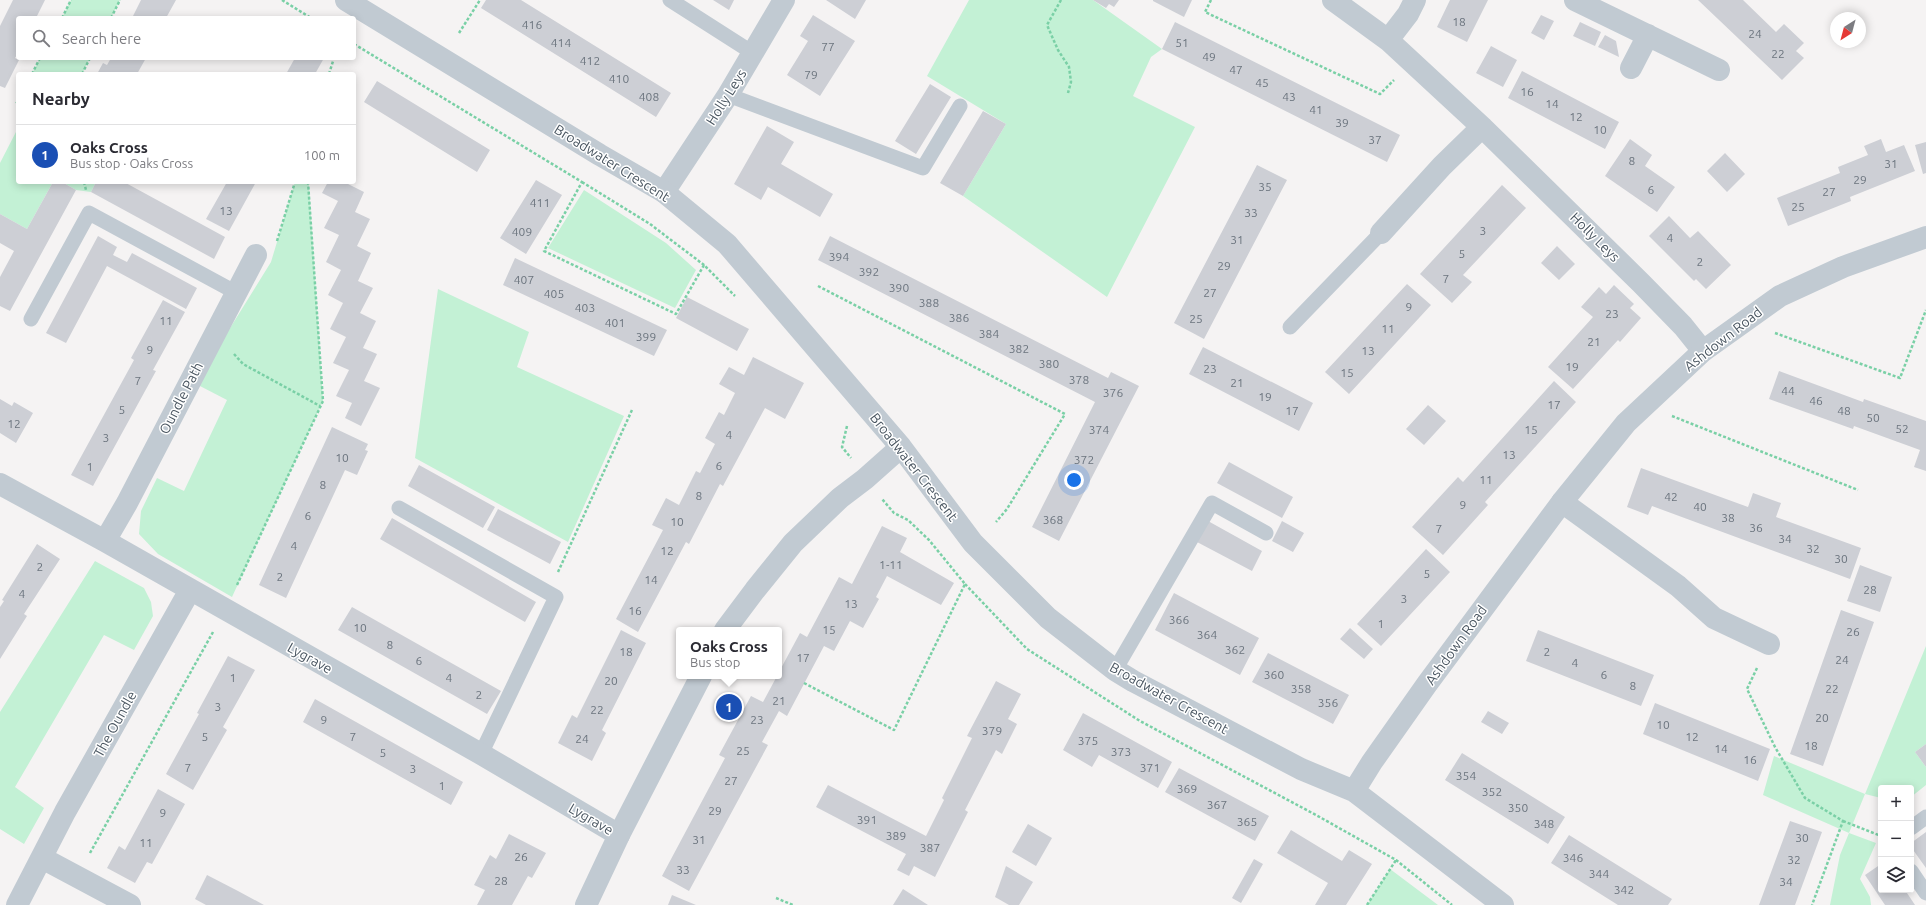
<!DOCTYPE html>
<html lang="en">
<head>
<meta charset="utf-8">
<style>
	:root { --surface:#fff; --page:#f7f7f7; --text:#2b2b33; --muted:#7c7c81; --line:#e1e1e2; --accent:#b45309 }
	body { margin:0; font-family:Ubuntu,sans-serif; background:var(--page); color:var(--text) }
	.controls { position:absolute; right:12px; bottom:12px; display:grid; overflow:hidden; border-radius:4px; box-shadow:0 2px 10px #0003 }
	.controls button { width:36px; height:36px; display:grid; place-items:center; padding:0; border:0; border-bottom:1px solid var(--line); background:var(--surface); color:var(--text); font:20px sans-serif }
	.compass { position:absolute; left:1830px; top:12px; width:36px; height:36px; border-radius:50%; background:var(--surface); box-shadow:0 2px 10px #0003; rotate:216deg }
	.you { position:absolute; left:1074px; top:480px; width:14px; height:14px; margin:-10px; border:3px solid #fff; border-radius:50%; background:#1a73e8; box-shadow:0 0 0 6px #1a73e833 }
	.badge { display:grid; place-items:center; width:26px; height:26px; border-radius:50%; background:var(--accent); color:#fff; font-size:13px; font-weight:700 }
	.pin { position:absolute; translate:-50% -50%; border:2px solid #fff; box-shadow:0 1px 4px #0006 }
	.popup { position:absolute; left:676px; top:627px; width:106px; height:52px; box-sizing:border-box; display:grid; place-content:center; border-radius:4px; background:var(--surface); filter:drop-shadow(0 1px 3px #0005); font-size:13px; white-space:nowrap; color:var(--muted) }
	.popup b { font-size:15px; color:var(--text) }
	.popup::after { content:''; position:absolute; left:50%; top:100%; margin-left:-8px; border:8px solid transparent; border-top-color:var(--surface) }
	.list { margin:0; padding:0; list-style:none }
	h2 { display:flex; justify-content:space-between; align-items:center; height:52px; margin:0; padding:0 16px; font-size:17px }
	h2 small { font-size:13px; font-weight:400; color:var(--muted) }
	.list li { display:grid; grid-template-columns:26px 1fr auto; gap:12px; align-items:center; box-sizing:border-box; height:60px; padding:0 16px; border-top:1px solid var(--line) }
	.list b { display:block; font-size:15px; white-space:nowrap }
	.list p { margin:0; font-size:13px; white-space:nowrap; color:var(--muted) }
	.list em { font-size:13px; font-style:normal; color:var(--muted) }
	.icon { flex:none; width:22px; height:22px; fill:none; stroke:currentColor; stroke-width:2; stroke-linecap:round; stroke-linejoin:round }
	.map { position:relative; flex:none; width:1926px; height:905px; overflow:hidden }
	.search { position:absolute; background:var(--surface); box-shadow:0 2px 10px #0003; left:16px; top:16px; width:340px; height:44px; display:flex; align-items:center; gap:10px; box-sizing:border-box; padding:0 14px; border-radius:4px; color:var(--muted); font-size:15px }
	.panel { position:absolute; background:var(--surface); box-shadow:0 2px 10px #0003; left:16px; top:72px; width:340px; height:112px; border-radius:4px }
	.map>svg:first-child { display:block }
	.green { fill:#c3f1d5 }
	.building { fill:#cdcfd5 }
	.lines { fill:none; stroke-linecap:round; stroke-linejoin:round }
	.path { stroke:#7ad0a6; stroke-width:2.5; stroke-dasharray:3 2; stroke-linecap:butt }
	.service { stroke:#c1cad2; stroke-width:15 }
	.minor { stroke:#c1cad2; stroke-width:22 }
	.tertiary { stroke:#c1cad2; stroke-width:22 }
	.labels { text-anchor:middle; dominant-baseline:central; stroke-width:3; stroke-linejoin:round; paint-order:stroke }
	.number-label { font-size:12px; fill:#6b747e }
	.street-label { font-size:14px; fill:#4a5661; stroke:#fff }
</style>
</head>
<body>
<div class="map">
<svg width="1926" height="905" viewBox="0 0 1926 905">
	<rect width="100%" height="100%" fill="#f5f3f3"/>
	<path class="green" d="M71,0H120L111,18H62Z
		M969,0H1093L1162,49L1151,57L1133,96L1195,127L1107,297L963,196L1006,124L927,76Z
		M40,58H90L82,74H32Z
		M18,128V182H53L27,229L0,214V163Z
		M62,182H96L91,192L76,190Z
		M295,182H308L309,186L323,401L232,597L158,554L139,534L141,511L157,478L184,491L227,400L198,385L222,341L271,262Z
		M584,190L666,243L696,270L675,308L548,248Z
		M438,289L529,332L517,367L624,416L568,542L415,458Z
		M95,561L144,588L151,602L153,616L134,650L104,635L15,787L44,808L24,844L0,829V712Z
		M1926,646V744L1915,752L1926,767V785L1911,797V788H1881V798L1865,794L1849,833L1876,843L1860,879L1870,897L1871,905H1830L1840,855L1849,833L1763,795L1774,756L1865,794Z
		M1390,869L1438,905H1367Z"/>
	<path class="building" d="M13,0H45L36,18H18V53L15,58L19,60L5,88L0,86V26Z
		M141,0H176L166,18H132Z
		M486,0H521L671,93L656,117L481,8Z
		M713,0H734L729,10Z
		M826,0H866L855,19Z
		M1093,0H1119L1114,7L1109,4L1106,8Z
		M1153,0H1192L1184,17L1153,1Z
		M1450,0H1488L1467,42L1437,27Z
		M1698,0H1743L1776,32L1784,24L1804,43L1796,51L1804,58L1782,80Z
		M813,15L855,41L820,96L787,75L808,41L800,36Z
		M1541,15L1554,21L1544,40L1531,33Z
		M1175,22L1400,135L1387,162L1162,49Z
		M1580,22L1601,32L1595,46L1573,36Z
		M1605,35L1616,41L1619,57L1598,47Z
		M1491,46L1517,60L1503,87L1476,73Z
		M111,58H146L137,74H97L103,63L107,65Z
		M295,58H324L315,74H286Z
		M1522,71L1619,122L1605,149L1508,98Z
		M377,81L490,150L477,172L364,102Z
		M930,84L951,97L916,154L895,141Z
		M983,111L1006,124L963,196L940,183Z
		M767,126L794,142L781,164L833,194L820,217L768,187L761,200L734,184Z
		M1630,139L1652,155L1645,166L1675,187L1657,212L1605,176Z
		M1881,139L1886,152L1904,145L1915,171L1850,197L1851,201L1788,226L1777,198L1840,173L1838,167L1868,155L1864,146Z
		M1926,142V173L1923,174L1915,145Z
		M1725,153L1745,174L1727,192L1707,171Z
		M1257,165L1287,180L1204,339L1174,323Z
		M536,180L562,195L526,254L500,238Z
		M53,182H62L76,190L10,311L0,306V277L14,251L0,243V214L27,229Z
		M96,182H124L225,237L214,259L91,192Z
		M227,182H256L229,231L206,219Z
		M328,182H344L364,192L355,212L370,219L357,246L371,253L358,281L373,288L360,313L376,321L363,348L377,354L364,381L380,388L361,426L345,418L352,403L336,396L349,370L333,363L346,337L330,329L343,303L328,295L341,270L326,262L339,235L324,228L338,201L322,193Z
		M1502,185L1526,208L1463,275L1472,282L1452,303L1420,274Z
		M1669,216L1690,238L1698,231L1731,265L1706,289L1696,279L1694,281L1649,236Z
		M98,236L117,247L113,255L127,262L132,253L197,288L186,309L107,266L66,343L46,333Z
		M830,236L1108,378L1111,372L1139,386L1059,541L1032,527L1095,402L818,260Z
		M1557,246L1575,264L1559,280L1541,263Z
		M515,258L667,330L654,356L503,285Z
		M1407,284L1431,305L1349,394L1325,372Z
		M1614,285L1634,304L1630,308L1641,318L1620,342L1618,340L1573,389L1548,367L1593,317L1581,307L1599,287L1606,294Z
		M687,297L749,329L737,351L676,318Z
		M163,300L185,312L153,370L156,371L93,486L71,475L134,360L131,358Z
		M1203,347L1313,403L1299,431L1189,374Z
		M753,357L804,383L785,419L765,408L723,486L720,484L689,544L686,542L638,632L616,619L663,530L652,525L666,498L679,505L696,471L700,473L715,444L705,438L719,412L724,415L735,393L719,384L729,367L744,375Z
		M1779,371L1863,402L1864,399L1926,421V471L1914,467L1920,450L1854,426L1853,429L1769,399Z
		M1554,381L1576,402L1485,502L1488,505L1443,555L1412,527L1458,477L1463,482Z
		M0,399L12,406L14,402L33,413L16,443L0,433Z
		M1428,405L1446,421L1424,445L1406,429Z
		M332,427L368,444L365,450L368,451L357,475L345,470L286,598L259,585Z
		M1229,462L1293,497L1282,518L1217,483Z
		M419,465L495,507L483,528L408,486Z
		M1641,468L1748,507L1753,493L1781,503L1776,517L1861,548L1850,579L1652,506L1648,515L1627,507Z
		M498,509L561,542L550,564L487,530Z
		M392,518L536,602L525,622L380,539Z
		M1208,521L1262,551L1252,571L1197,542Z
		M1282,521L1304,533L1293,552L1272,541Z
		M882,526L907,538L900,552L954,583L941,605L887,576L876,597L879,599L863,628L850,621L834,651L824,646L787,716L779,711L762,742L768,745L689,891L662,876L725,758L719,755L751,696L763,702L777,676H779V672L800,633L807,637L839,577L852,584Z
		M37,544L60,559L24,614L27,616L0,659V607L4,601L2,600Z
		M1426,549L1450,572L1381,646L1357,624Z
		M1860,565L1892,577L1880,612L1847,601Z
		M1174,593L1259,638L1240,675L1155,630Z
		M352,607L501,691L487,714L338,630Z
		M1841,610L1874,622L1823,766L1790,754Z
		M1350,628L1373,649L1364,659L1340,639Z
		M621,630L646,643L602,730L606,733L592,761L558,743L572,715L577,718Z
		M1538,630L1654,675L1641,706L1526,661Z
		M1268,653L1349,695L1333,724L1252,682Z
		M228,656L255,670L223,727L227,730L193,790L166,774L199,714L197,713Z
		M996,681L1021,694L1008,719L1017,724L1002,754L996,750L965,810L968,812L935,877L914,866L909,876L897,870L906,854L816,807L828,785L926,836L944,800L942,798L972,738L967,736Z
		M315,699L463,782L451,805L303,722Z
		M1655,703L1770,749L1758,781L1643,734Z
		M1488,711L1509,723L1502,734L1481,722Z
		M1083,713L1172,762L1158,788L1099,755L1092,767L1063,750Z
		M1926,744V767L1915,752Z
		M1462,753L1565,817L1548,844L1445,780Z
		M1179,768L1269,816L1255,841L1165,792Z
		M158,789L185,804L152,864L147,862L135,883L107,868L119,846L125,850Z
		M1790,821L1822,832L1795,905H1759Z
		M1028,824L1052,838L1036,866L1012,852Z
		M1291,830L1342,861L1349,850L1372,864L1346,905H1315L1328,883L1277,853Z
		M1926,832V868L1911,847V843Z
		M509,834L546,853L532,878L528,876L512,905H477L485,890L474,885L490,855L496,859Z
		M1569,835L1672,899L1668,905H1618L1551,863Z
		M1254,859L1263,864L1241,903L1232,898Z
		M1881,864V890H1905L1915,905H1885L1865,875Z
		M1006,866L1033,882L1019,905H1009L995,897Z
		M207,875L238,891L264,905H206L195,899Z
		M903,889L928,905H893Z
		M672,895L696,905H668Z"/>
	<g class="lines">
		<path class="path" d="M282,0L311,18
			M1061,0L1047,25L1058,50L1069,67L1071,82L1068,93
			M1211,0L1205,12L1380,94L1394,80
			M62,18L71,0
			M111,18L120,0
			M459,33L480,0
			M354,44L582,182L544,251L676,314L704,265L735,296
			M32,74L40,58
			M82,74L90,58
			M329,74L334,58
			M18,101L16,104L18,105
			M84,182L86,190
			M582,182L650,224L704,265
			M277,241L295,182
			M818,286L1065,414L1007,509L996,522
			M1775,333L1900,378L1926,310
			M234,354L243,364L320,406
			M1672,416L1858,490
			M847,426L842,447L851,458
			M558,572L632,410
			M965,584L1027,649L1140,721L1316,815L1396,860L1452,905
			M237,585L323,401L308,182
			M1757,668L1747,689L1775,747L1805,798L1843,821L1812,905
			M779,670H780
			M804,683L894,730L965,584L929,540L908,520L894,513L882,499
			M1843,821L1881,836
			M90,853L213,632
			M776,898L793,905
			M1367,905L1396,860"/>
		<path class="service" d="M670,0L753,53
			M728,95L923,168L960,106
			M31,319L89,213L235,292
			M1290,327L1381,233
			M399,508L556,597L481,754
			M1115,670L1212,503L1266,533
			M1911,828L1926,817
			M1911,871L1926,893"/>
		<path class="minor" d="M1333,0L1388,40L1482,127L1641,283L1683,326L1703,351
			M1575,0L1719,70
			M1388,40L1408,14L1415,0
			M1631,68L1648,35
			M664,192L728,95L784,0
			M1381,233L1442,166L1482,127
			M0,484L105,541L481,754L619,835
			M1562,502L1678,586L1714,618L1769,644
			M105,541L127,503L256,255
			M42,858L130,905
			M17,905L65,812L190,590"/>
		<path class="tertiary" d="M346,0L600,155L664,192L727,244L901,447L973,543L1048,618L1115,670L1133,681L1301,769L1354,791L1503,905
			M725,630L755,590L793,543L840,498L865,479L901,447
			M1354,791L1372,762L1427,684L1562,502L1626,423L1703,351L1780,296L1843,267L1926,237
			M586,905L619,835L701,676"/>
	</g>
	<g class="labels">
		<g class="number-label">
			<text x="1459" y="21">18</text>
			<text x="532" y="24">416</text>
			<text x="1755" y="33">24</text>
			<text x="561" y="42">414</text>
			<text x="1182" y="42">51</text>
			<text x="828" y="46">77</text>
			<text x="1778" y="53">22</text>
			<text x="1209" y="56">49</text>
			<text x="590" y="60">412</text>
			<text x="1236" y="69">47</text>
			<text x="811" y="74">79</text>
			<text x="619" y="78">410</text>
			<text x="1262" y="82">45</text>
			<text x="1527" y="91">16</text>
			<text x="649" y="96">408</text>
			<text x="1289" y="96">43</text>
			<text x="1552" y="103">14</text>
			<text x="1316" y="109">41</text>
			<text x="1576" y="116">12</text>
			<text x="1342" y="122">39</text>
			<text x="1600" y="129">10</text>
			<text x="1375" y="139">37</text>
			<text x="1632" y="160">8</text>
			<text x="1891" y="163">31</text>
			<text x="1860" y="179">29</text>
			<text x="1265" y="186">35</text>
			<text x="1651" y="189">6</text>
			<text x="1829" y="191">27</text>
			<text x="540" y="202">411</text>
			<text x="1798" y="206">25</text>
			<text x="226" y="210">13</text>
			<text x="1251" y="212">33</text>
			<text x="1483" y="230">3</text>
			<text x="522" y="231">409</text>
			<text x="1670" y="237">4</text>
			<text x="1237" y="239">31</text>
			<text x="1462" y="253">5</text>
			<text x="839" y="256">394</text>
			<text x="1700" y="261">2</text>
			<text x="1224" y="265">29</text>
			<text x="869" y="271">392</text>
			<text x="1446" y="278">7</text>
			<text x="524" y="279">407</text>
			<text x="899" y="287">390</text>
			<text x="1210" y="292">27</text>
			<text x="554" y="293">405</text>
			<text x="929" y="302">388</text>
			<text x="1409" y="306">9</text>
			<text x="585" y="307">403</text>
			<text x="1612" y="313">23</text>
			<text x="959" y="317">386</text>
			<text x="1196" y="318">25</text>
			<text x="166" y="320">11</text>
			<text x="615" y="322">401</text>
			<text x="1388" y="328">11</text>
			<text x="989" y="333">384</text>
			<text x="646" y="336">399</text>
			<text x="1594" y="341">21</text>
			<text x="1019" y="348">382</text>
			<text x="150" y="349">9</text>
			<text x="1368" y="350">13</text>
			<text x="1049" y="363">380</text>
			<text x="1572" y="366">19</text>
			<text x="1210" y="368">23</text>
			<text x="1347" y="372">15</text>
			<text x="1079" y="379">378</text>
			<text x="138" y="380">7</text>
			<text x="1237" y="382">21</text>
			<text x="1788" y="390">44</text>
			<text x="1113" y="392">376</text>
			<text x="1265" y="396">19</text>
			<text x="1816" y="400">46</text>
			<text x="1554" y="404">17</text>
			<text x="122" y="409">5</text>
			<text x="1292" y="410">17</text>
			<text x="1844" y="410">48</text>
			<text x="1873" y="417">50</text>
			<text x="14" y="423">12</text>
			<text x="1902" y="428">52</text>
			<text x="1099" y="429">374</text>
			<text x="1531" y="429">15</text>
			<text x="729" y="434">4</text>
			<text x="106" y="437">3</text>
			<text x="1509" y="454">13</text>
			<text x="342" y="457">10</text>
			<text x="1084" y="459">372</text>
			<text x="719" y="465">6</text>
			<text x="90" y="466">1</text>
			<text x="1486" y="479">11</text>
			<text x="323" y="484">8</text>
			<text x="699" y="495">8</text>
			<text x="1671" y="496">42</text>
			<text x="1463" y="504">9</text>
			<text x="1700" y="506">40</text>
			<text x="308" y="515">6</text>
			<text x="1728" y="517">38</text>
			<text x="1053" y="519">368</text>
			<text x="677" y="521">10</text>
			<text x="1756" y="527">36</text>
			<text x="1439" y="528">7</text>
			<text x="1785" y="538">34</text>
			<text x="294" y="545">4</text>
			<text x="1813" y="548">32</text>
			<text x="667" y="550">12</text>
			<text x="1841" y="558">30</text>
			<text x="891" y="564">1-11</text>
			<text x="40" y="566">2</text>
			<text x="1427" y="573">5</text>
			<text x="280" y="576">2</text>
			<text x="651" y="579">14</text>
			<text x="1870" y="589">28</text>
			<text x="22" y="593">4</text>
			<text x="1404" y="598">3</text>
			<text x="851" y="603">13</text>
			<text x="635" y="610">16</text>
			<text x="1179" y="619">366</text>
			<text x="1381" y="623">1</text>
			<text x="360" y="627">10</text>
			<text x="829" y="629">15</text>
			<text x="1853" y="631">26</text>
			<text x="1207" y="634">364</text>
			<text x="390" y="644">8</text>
			<text x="1235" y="649">362</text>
			<text x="626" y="651">18</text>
			<text x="1547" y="651">2</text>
			<text x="803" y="657">17</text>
			<text x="1842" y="659">24</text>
			<text x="419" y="660">6</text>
			<text x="1575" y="662">4</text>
			<text x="1274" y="674">360</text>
			<text x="1604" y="674">6</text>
			<text x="233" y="677">1</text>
			<text x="449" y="677">4</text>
			<text x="611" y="680">20</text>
			<text x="1633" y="685">8</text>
			<text x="1301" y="688">358</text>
			<text x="1832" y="688">22</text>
			<text x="479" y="694">2</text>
			<text x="779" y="700">21</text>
			<text x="1328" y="702">356</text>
			<text x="218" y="706">3</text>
			<text x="597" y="709">22</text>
			<text x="1822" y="717">20</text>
			<text x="324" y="719">9</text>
			<text x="757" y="719">23</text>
			<text x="1663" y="724">10</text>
			<text x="992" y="730">379</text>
			<text x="205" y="736">5</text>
			<text x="353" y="736">7</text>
			<text x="1692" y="736">12</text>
			<text x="582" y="738">24</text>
			<text x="1088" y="740">375</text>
			<text x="1811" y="745">18</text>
			<text x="1721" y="748">14</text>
			<text x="743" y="750">25</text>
			<text x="1121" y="751">373</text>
			<text x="383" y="752">5</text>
			<text x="1750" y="759">16</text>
			<text x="188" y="767">7</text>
			<text x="1150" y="767">371</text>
			<text x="413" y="768">3</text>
			<text x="1466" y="775">354</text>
			<text x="731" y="780">27</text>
			<text x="442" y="785">1</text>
			<text x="1187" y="788">369</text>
			<text x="1492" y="791">352</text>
			<text x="1217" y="804">367</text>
			<text x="1518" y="807">350</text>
			<text x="715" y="810">29</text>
			<text x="163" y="812">9</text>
			<text x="867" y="819">391</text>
			<text x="1247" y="821">365</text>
			<text x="1544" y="823">348</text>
			<text x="896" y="835">389</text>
			<text x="1802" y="837">30</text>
			<text x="699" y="839">31</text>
			<text x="146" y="842">11</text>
			<text x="930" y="847">387</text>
			<text x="521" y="856">26</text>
			<text x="1573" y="857">346</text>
			<text x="1794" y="859">32</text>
			<text x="683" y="869">33</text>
			<text x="1599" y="873">344</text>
			<text x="501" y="880">28</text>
			<text x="1786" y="881">34</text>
			<text x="1624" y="889">342</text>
		</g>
		<g class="street-label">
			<text transform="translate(726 97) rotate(-58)">Holly Leys</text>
			<text transform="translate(612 163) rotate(32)">Broadwater Crescent</text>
			<text transform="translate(1595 237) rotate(45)">Holly Leys</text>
			<text transform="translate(1723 339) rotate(-38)">Ashdown Road</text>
			<text transform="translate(181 398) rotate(-63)">Oundle Path</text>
			<text transform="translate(914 467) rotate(52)">Broadwater Crescent</text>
			<text transform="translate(1456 645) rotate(-54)">Ashdown Road</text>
			<text transform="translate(310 658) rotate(29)">Lygrave</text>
			<text transform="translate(1169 698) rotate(29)">Broadwater Crescent</text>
			<text transform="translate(115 724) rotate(-61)">The Oundle</text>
			<text transform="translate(591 819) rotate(30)">Lygrave</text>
		</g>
	</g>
</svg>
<div class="controls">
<button>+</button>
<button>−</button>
<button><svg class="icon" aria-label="layers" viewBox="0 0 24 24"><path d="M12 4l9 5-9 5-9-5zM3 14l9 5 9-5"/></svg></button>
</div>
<svg class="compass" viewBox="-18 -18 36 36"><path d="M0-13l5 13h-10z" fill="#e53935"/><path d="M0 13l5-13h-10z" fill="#7c7c81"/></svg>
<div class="you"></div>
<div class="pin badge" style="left:729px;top:707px;background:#1a4fb4">1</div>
<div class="popup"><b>Oaks Cross</b>Bus stop</div>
<div class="search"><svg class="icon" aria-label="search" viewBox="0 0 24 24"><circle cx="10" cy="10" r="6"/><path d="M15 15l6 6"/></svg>Search here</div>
<section class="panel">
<h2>Nearby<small></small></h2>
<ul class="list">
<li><span class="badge" style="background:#1a4fb4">1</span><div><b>Oaks Cross</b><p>Bus stop · Oaks Cross</p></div><em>100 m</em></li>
</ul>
</section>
</div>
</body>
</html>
